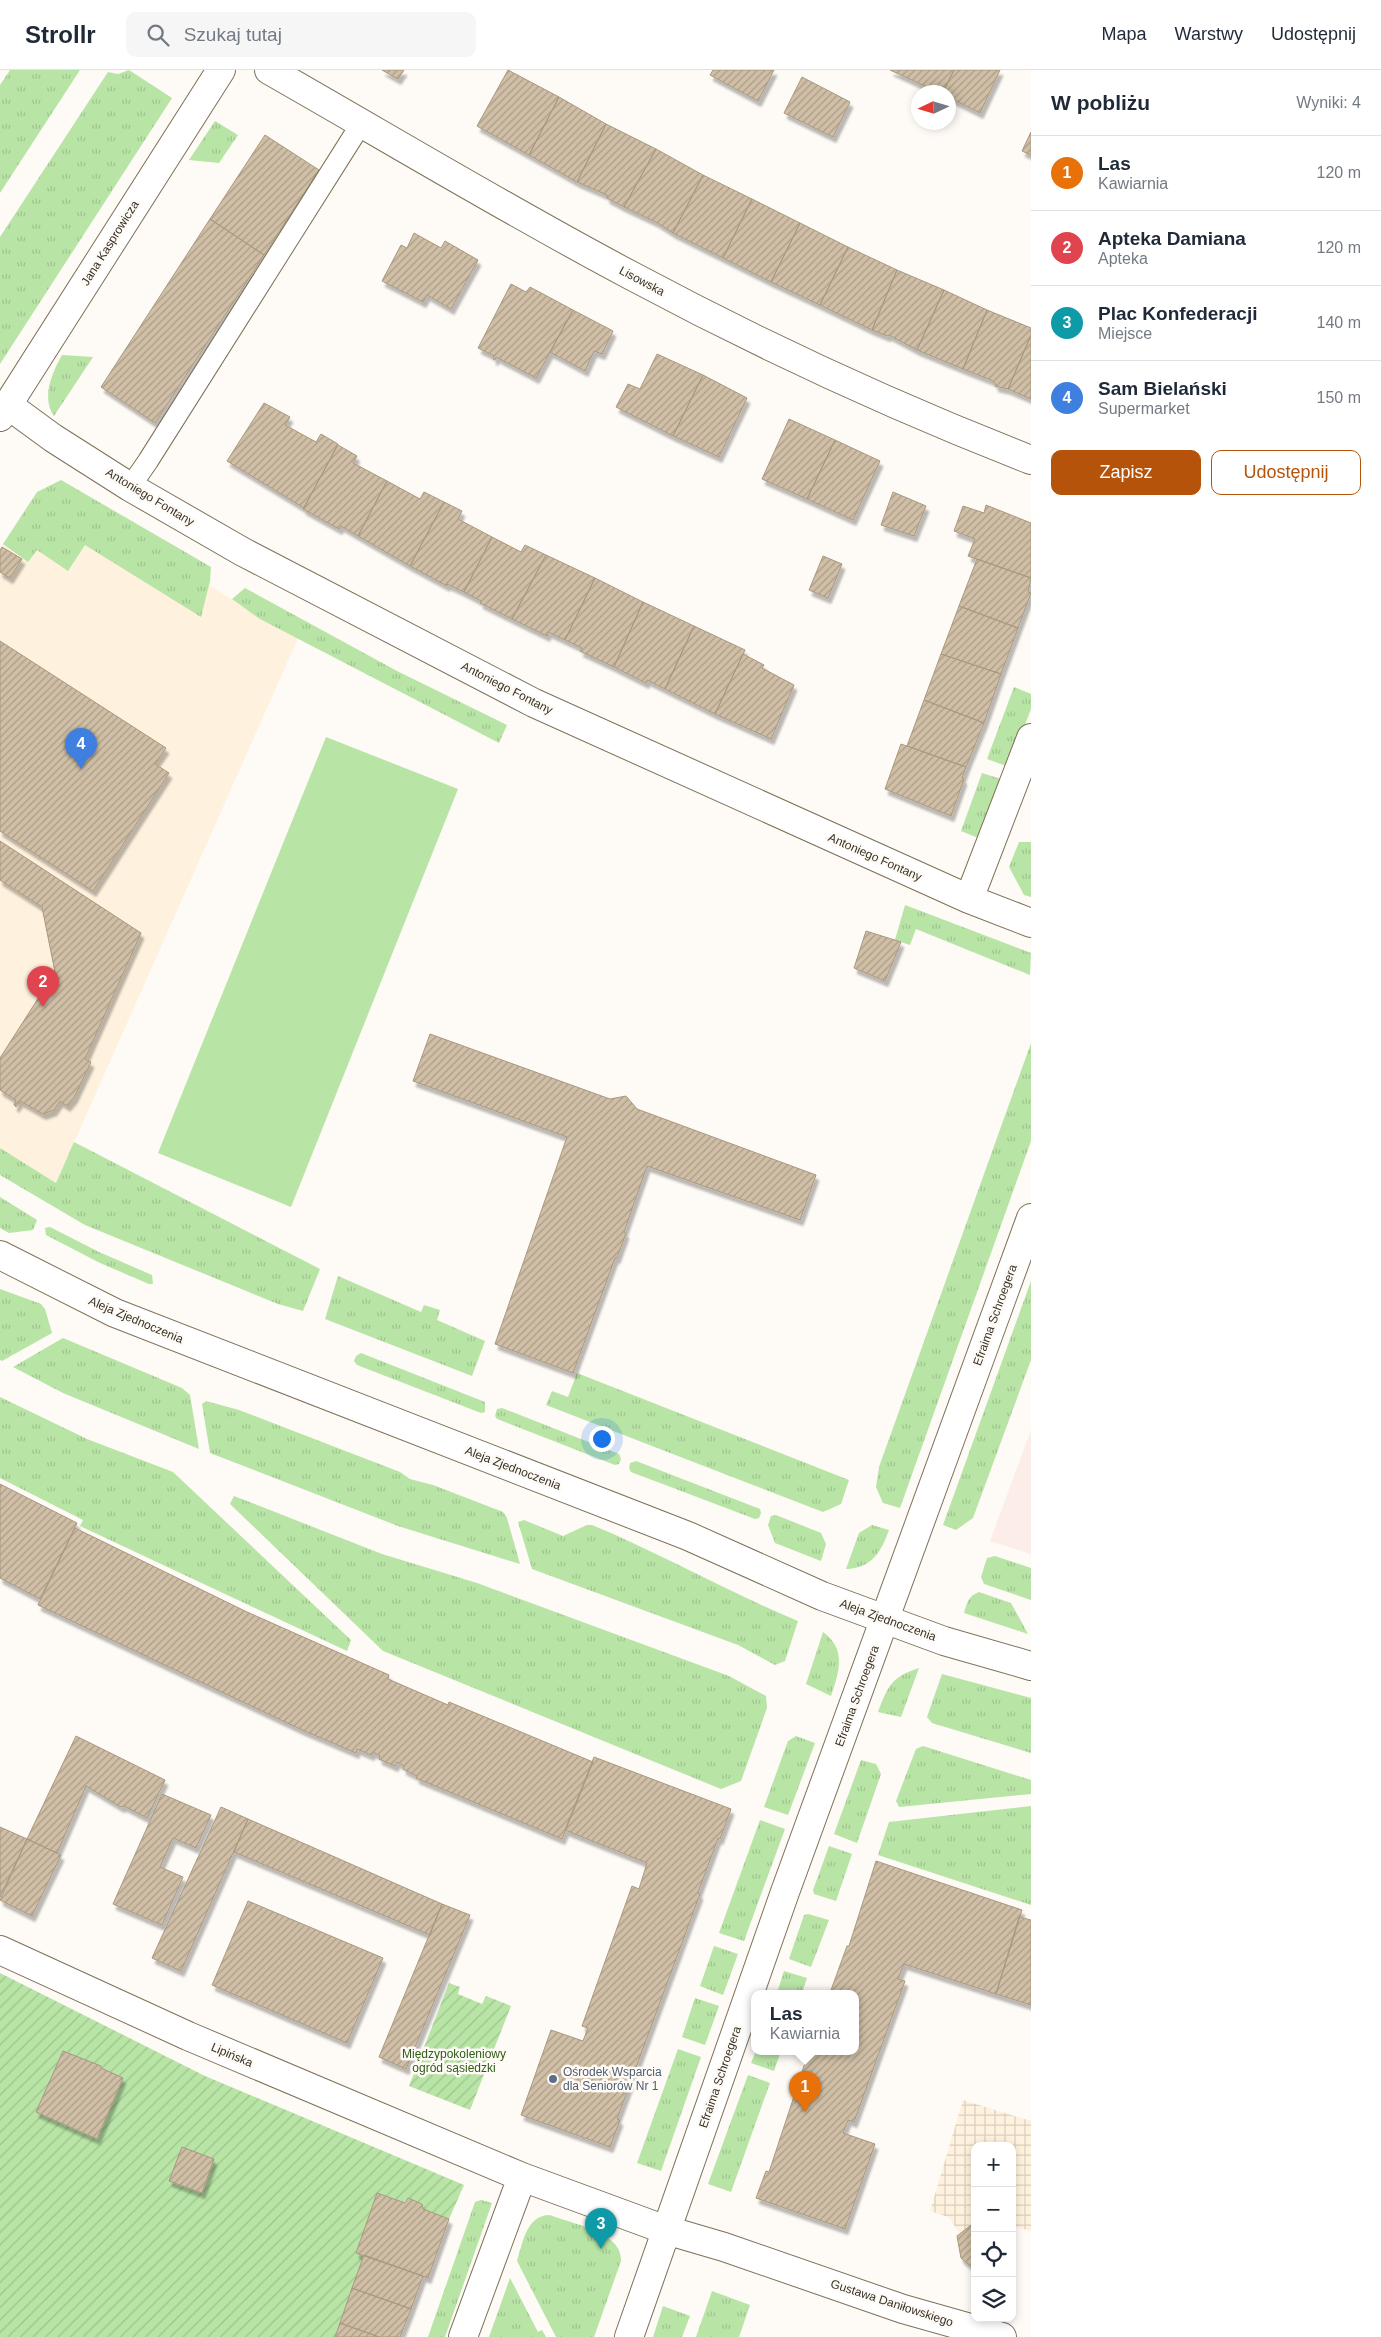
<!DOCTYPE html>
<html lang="pl">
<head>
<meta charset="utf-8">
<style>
	:root { --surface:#fff; --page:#f6f6f7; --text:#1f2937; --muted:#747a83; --line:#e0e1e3; --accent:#b45309 }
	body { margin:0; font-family:Arial,sans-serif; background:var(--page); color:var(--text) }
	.controls { position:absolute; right:15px; bottom:15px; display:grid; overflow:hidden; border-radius:10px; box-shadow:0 2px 8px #0003 }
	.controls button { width:45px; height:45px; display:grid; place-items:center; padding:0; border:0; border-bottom:1px solid var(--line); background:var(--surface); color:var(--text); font:25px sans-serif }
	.compass { position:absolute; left:911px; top:15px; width:45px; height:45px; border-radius:50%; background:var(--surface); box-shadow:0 2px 8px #0003; rotate:266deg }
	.you { position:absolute; left:601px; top:1368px; width:18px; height:18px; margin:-12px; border:4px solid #fff; border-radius:50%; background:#1a73e8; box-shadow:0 0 0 8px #1a73e833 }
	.badge { display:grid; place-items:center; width:32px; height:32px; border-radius:50%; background:var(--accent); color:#fff; font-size:16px; font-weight:700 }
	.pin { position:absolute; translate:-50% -41px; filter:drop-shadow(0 1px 2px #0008) }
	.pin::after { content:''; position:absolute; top:26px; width:18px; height:15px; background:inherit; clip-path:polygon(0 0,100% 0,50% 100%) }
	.popup { position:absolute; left:751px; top:1920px; width:108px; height:65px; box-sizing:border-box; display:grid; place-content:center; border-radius:10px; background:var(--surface); filter:drop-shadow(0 1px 4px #0005); font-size:16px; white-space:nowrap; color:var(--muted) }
	.popup b { font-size:19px; color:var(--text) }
	.popup::after { content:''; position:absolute; left:50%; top:100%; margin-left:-10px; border:10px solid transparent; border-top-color:var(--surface) }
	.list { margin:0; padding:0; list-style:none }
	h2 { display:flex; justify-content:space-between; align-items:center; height:65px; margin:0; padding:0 20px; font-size:21px }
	h2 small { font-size:16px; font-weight:400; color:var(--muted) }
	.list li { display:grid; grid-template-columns:32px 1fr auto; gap:15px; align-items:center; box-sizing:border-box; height:75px; padding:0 20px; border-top:1px solid var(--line) }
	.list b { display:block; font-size:19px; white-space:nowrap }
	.list p { margin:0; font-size:16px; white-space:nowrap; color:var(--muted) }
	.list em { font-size:16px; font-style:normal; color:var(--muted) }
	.actions { display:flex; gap:10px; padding:15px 20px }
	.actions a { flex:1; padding:11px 0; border:1px solid var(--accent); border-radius:10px; text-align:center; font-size:18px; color:var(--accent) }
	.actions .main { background:var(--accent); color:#fff }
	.icon { flex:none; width:28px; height:28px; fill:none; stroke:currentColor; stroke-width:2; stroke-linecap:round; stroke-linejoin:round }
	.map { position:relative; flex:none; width:1031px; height:2267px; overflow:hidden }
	header { display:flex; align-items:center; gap:30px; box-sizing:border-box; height:70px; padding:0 25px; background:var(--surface); border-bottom:1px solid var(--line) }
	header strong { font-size:24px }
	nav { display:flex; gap:28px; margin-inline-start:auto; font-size:18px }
	.search { width:350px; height:45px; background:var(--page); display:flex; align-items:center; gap:12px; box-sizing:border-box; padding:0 18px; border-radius:10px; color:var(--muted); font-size:19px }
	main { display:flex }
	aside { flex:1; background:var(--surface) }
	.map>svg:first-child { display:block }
	.built { fill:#fef1dd }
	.industrial { fill:url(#industrial-grid) }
	.education { fill:#fcede8 }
	.grass { fill:url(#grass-tufts) }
	.garden { fill:url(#garden-furrows) }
	.pitch { fill:#b8e4a6 }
	.building { fill:url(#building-hatch); stroke:#a8987f; filter:url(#shadow) }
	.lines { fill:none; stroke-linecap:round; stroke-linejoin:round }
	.lane-casing { stroke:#7f7059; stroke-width:22 }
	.street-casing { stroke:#7f7059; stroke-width:30 }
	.secondary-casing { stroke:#7f7059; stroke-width:30 }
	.lane { stroke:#fff; stroke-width:20 }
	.street { stroke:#fff; stroke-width:28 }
	.secondary { stroke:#fff; stroke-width:28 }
	.service-dot { fill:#5c6f8a; stroke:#fefaf5; stroke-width:2 }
	.labels { text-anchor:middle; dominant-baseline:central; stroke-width:5; stroke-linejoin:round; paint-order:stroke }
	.street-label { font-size:12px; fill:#373127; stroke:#fefaf5 }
	.park-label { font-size:12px; fill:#2e5c16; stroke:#fefaf5 }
	.service-label { font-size:12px; fill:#4e5e75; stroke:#fefaf5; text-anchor:start }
</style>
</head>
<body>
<header>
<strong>Strollr</strong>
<div class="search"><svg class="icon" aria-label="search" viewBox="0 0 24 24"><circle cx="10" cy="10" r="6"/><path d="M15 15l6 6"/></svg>Szukaj tutaj</div>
<nav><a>Mapa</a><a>Warstwy</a><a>Udostępnij</a></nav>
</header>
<main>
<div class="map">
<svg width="1031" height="2267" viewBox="0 0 1031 2267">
	<defs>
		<pattern id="industrial-grid" width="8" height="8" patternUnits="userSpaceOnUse" patternTransform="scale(1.25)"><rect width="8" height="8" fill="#fef1dd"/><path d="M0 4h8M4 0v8" fill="none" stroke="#dacfbe"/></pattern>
		<pattern id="grass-tufts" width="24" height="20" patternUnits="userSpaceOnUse" patternTransform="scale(1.25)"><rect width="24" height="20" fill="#b8e4a6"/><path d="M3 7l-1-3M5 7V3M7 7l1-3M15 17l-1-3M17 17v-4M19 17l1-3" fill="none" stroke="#9fc48f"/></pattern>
		<pattern id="garden-furrows" width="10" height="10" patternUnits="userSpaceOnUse" patternTransform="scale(1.25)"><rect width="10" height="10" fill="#b8e4a6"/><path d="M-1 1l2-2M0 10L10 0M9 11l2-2" fill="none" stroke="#9fc48f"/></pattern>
		<pattern id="building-hatch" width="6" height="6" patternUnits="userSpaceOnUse" patternTransform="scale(1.25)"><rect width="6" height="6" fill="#d0bfa6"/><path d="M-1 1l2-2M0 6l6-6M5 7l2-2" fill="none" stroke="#aa9c87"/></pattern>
		<filter id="shadow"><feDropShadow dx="3" dy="5.5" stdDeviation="1" flood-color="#0004"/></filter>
	</defs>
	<rect width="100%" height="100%" fill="#fefaf5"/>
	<path class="built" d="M57,426L298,568L56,1113L0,1078V480L3,474Z"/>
	<path class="industrial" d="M963,2030L1031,2051V2161L1012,2156V2076H975V2152L960,2163L948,2147L930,2141Z"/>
	<path class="education" d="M1031,1360V1484L990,1471Z"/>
	<path class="grass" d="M10,0H80L0,123V15Z
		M129,0L172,28L0,294V167L108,2L118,4Z
		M215,51L238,65L219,93L189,90Z
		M62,285L93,287L54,346C41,328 52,303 62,285Z
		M61,410L211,497L210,511L201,547L85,475L68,501L37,480L28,492L3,474L37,422Z
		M245,518L397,601L507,655L499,673L260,549L232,529Z
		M1014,617L1031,624V639L1009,697L987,689Z
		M982,703L1004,710L983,770L961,761Z
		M1019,772H1031V827L1024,825L1009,797Z
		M905,835L1031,883L1030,905L916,859L910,875L895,870Z
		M1031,973V1071L900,1438L883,1433L876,1417L879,1397Z
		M74,1072L320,1199L303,1241L278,1234L85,1155L0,1105V1078L56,1113Z
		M0,1127L37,1150L33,1160L9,1163L0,1158Z
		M50,1157L99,1182L152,1205L153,1214H149L100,1193L46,1165L45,1158Z
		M338,1206L421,1242L424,1235L440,1240L437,1250L485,1271L472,1306L325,1249Z
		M1031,1211V1290L973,1448L956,1460L943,1455Z
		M0,1219L41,1234L45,1239L52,1263L2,1291L0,1290Z
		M63,1268L182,1318L190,1325L199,1379L63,1323L13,1297Z
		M361,1283L485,1332V1342L481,1343L357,1295L354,1291L356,1286Z
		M577,1303L849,1410L841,1434L823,1442L546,1335L552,1321L568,1327Z
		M0,1327L87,1369L173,1402L351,1570L347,1581L80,1456L83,1450L0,1408Z
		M206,1331L239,1340L400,1402L410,1409L433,1415L503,1442L507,1448L520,1494L398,1456L210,1383L202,1334Z
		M502,1338L619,1384L621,1389L619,1394L615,1395L497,1349L495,1346L497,1339Z
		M636,1391L760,1439L761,1443L759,1448L755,1449L631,1402L629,1398L630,1393Z
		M234,1426L382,1484L477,1513L729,1606L766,1626L767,1638L741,1711L721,1719L383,1581L230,1434Z
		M776,1445L821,1463L826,1474L821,1491L775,1473L768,1455L771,1446Z
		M524,1450L563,1466L587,1455H592C662,1484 728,1522 798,1551L785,1591L775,1595L738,1575L532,1499L518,1452Z
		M872,1455L889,1460C881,1482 872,1498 846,1499L859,1463Z
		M995,1486L1031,1498V1530L984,1514L981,1507L987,1488Z
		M979,1522L1011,1533L1028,1564L964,1543C967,1533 968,1526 979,1522Z
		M823,1562C847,1579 839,1602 831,1626L806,1614Z
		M919,1598L901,1647L878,1642C888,1616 891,1607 919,1598Z
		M942,1604L1031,1628V1683L932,1653L927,1647Z
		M796,1666L815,1673L788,1745L764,1737L788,1671Z
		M923,1676L1031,1710V1724L899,1737L896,1731L916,1679Z
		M861,1690L876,1694L881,1704L857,1773L834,1764Z
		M1031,1736V1835L878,1785L889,1752Z
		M760,1750L785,1759L744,1871L719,1863Z
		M829,1776L852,1784L836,1831L814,1824L813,1820Z
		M808,1844L829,1850L811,1897L789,1889L804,1845Z
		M714,1876L738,1884L723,1925L700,1916Z
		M784,1901L807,1908L802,1923H777Z
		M695,1928L719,1936L705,1975L682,1967Z
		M678,1979L701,1987L661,2101L637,2093Z
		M756,1981H781L774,2001L751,1993Z
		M748,2005L770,2013L731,2122L708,2114Z
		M481,2130L492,2133L445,2267H428L475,2132Z
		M550,2145C572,2154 623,2162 621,2191L594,2267H556L517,2191C523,2173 526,2145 550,2145Z
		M510,2208L538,2262L542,2260L546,2267H489Z
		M712,2221L750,2235L739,2267H696Z
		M663,2236L690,2246L682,2267H653Z"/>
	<path class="garden" d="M0,1903L205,2006L464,2115L449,2149L423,2139L422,2134L408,2129L406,2130L364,2185L335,2267H0Z
		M449,1913L460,1917L458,1924L482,1934L486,1926L511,1936L470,2040L409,2016Z"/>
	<path class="pitch" d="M326,667L458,719L291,1137L158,1083Z"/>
	<path class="building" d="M382,0H404L398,9Z
		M508,0L559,27L529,85L477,56Z
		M713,0H774L758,31L710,5Z
		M890,0H954L943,22H938Z
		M954,0H1000L980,43L948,27V22H943Z
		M802,7L850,32L833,67L784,43Z
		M559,27L606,54L577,112L529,85Z
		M606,54L656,79L624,137L607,128V125L577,112Z
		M1031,62V85L1022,81Z
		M265,65L319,100L264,185L210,149Z
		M656,79L703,105L673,163L656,152L624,137Z
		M703,105L752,129L723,188L673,163Z
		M752,129L800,153L771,212L723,188Z
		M210,149L264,185L155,353L101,317Z
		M800,153L848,177L820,235L771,212Z
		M414,163L441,178L445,171L478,190L451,239L427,225L423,232L382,211L401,175L407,178Z
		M848,177L897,200L872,260L820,235Z
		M897,200L944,220L917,280L889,265L887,266L872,260Z
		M511,214L526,222L530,217L573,240L536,308L496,287L495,290L493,289L494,286L478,278Z
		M944,220L987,240L963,299L917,280Z
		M573,240L613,261L602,284L594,281L585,301L550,282Z
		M987,240L1031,258V265L1008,319L995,316L996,314L991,310L963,299Z
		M1031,265V329L1008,319Z
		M657,284L703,305L673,366L616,337L628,314L640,319Z
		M703,305L747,328L719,387L673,366Z
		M264,333L290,347L285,355L316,372L321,364L338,374L304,438L227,391Z
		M789,349L835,370L807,429L762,409Z
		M835,370L880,391L853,450L807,429Z
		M338,375L357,386L353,393L387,411L358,466L341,456L339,459L303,439Z
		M387,411L420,429L424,422L444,432L410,496L358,466Z
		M893,422L926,436L914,466L881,455Z
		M444,432L462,441L458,449L492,467L464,522L447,514V516L410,496Z
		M986,435L1031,453V508L968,486L975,469L954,461L963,436L984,443Z
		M492,467L521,482L525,475L546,485L512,549L480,533L481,531L464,522Z
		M2,477L22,489L10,508L0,502V480Z
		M546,485L595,508L565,570L548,562L547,566L512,549Z
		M823,486L842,494L828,528L809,520Z
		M977,489L1031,508L1028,522L1031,523L1018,558L959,536Z
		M595,508L643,532L614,597L580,581L582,578L565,570Z
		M643,532L694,556L665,619L647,610L646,613L614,597Z
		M959,536L1018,558L1001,604L941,584Z
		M694,556L745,580L715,644L665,619Z
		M0,571L166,678L155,694L169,703L93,821L0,761Z
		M743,584L764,595L762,598L794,615L771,669L715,644Z
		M941,584L1001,604L984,653L924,630Z
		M924,630L984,653L966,697L907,676Z
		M901,674L966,697L962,708L964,709L951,746L885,719Z
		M0,771L141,863L85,989L91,992L74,1028L67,1036L60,1031L54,1040L43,1044L20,1031L16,1037L14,1035L16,1030L0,1020V988L55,902L42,837L0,810Z
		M866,861L901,872L885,911L854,898Z
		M430,964L610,1029L626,1026L637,1039L816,1105L800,1150L647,1096L624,1162L626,1163L617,1188H615L573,1303L495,1274L567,1067L413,1011Z
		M0,1414L77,1453L40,1529L0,1508Z
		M75,1458L247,1542L389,1605L388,1609L448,1635L449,1632L593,1692L562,1769L416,1708L417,1706L403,1699L404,1696L397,1692L395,1696L379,1689L380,1686L373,1682L371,1685L357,1679L356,1683L300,1659L38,1535Z
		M76,1666L165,1710L147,1748L124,1736L121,1737L86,1716L57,1783L27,1769Z
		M594,1687L731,1739L720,1769L718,1768L698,1823L700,1824L617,2049L620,2050L610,2077L521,2045L551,1960L583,1971L588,1958L582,1956L632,1816L639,1819L647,1793L565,1760Z
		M162,1724L211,1745L196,1778L173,1768L160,1797L183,1807L162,1855L113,1834Z
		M221,1737L248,1749L181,1901L152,1888Z
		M248,1749L442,1834L430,1865L234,1782Z
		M0,1757L27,1769L0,1827Z
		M27,1769L61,1785L32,1846L0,1830Z
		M876,1791L1022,1840L996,1924L904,1894L898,1909L905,1911L854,2052L848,2050L843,2063L875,2074L845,2159L756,2128L766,2101L769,2102L809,1981H855V1923H830L847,1876H849Z
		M248,1831L383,1888L347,1973L212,1915Z
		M442,1834L470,1845L406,1999L379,1987Z
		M1019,1847L1031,1850V1935L996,1924Z
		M63,1981L101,1996V1998L123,2008L97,2069L36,2042Z
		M182,2077L214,2089L202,2123L169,2111Z
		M377,2123L405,2133L408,2128L422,2134L423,2139L449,2149L428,2208L356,2183Z
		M975,2152V2197H972L961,2188L957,2166Z
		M364,2185L423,2206L411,2239L352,2218Z
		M352,2218L411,2239L400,2267H379L340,2253Z
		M340,2253L379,2267H335Z"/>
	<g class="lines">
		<g class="lane-casing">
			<path id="lane" d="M130,417L148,391L361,54"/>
		</g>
		<g class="street-casing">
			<path id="street" d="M269,0C390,69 509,141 632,206C761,275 895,337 1031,390
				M8,335L53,368L130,417L243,482L534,633L969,829L1031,853
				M969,829L1031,668
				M0,1880L188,1966L522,2107L666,2160L724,2177L903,2239L1002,2267
				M463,2267L522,2107
				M629,2267L785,1822L1031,1148"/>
		</g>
		<g class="secondary-casing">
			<path id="secondary" d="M0,347L221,0
				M0,1185L115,1243L688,1466L822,1526L944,1571L1031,1596"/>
		</g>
		<use href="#lane" class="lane"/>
		<use href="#street" class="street"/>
		<use href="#secondary" class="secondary"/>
	</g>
	<circle class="service-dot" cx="553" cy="2009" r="5"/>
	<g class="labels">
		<g class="street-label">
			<text transform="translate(110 173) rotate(-58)">Jana Kasprowicza</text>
			<text transform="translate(642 211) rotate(28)">Lisowska</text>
			<text transform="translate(150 427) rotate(31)">Antoniego Fontany</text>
			<text transform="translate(507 618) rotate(27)">Antoniego Fontany</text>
			<text transform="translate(875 787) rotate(24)">Antoniego Fontany</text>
			<text transform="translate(995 1245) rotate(-70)">Efraima Schroegera</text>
			<text transform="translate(136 1250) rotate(23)">Aleja Zjednoczenia</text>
			<text transform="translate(513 1398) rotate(21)">Aleja Zjednoczenia</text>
			<text transform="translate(888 1550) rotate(20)">Aleja Zjednoczenia</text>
			<text transform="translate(857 1626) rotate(-70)">Efraima Schroegera</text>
			<text transform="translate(232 1985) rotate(23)">Lipińska</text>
			<text transform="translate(720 2007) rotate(-71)">Efraima Schroegera</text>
			<text transform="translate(892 2233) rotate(18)">Gustawa Daniłowskiego</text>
		</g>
		<g class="park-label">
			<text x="454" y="1984">Międzypokoleniowy<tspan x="454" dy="14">ogród sąsiedzki</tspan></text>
		</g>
		<g class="service-label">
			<text x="563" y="2002">Ośrodek Wsparcia<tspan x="563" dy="14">dla Seniorów Nr 1</tspan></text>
		</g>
	</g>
</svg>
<div class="controls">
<button>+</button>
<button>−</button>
<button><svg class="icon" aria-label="locate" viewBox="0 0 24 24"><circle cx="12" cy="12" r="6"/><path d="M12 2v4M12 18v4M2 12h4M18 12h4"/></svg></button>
<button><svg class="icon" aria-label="layers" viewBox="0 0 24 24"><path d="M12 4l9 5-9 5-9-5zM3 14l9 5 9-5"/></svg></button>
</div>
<svg class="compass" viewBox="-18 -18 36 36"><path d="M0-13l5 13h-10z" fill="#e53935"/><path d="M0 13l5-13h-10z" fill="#747a83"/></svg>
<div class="you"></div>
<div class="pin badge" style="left:805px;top:2042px;background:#e8710a">1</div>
<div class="popup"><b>Las</b>Kawiarnia</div>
<div class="pin badge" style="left:43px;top:937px;background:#e0444e">2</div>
<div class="pin badge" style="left:601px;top:2179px;background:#0f9aa8">3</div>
<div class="pin badge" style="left:81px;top:699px;background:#3f7fe0">4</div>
</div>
<aside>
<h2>W pobliżu<small>Wyniki: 4</small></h2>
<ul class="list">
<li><span class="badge" style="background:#e8710a">1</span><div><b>Las</b><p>Kawiarnia</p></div><em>120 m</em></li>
<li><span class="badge" style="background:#e0444e">2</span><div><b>Apteka Damiana</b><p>Apteka</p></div><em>120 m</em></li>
<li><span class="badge" style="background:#0f9aa8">3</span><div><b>Plac Konfederacji</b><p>Miejsce</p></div><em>140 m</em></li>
<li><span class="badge" style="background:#3f7fe0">4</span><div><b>Sam Bielański</b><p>Supermarket</p></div><em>150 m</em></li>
</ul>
<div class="actions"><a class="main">Zapisz</a><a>Udostępnij</a></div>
</aside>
</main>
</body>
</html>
